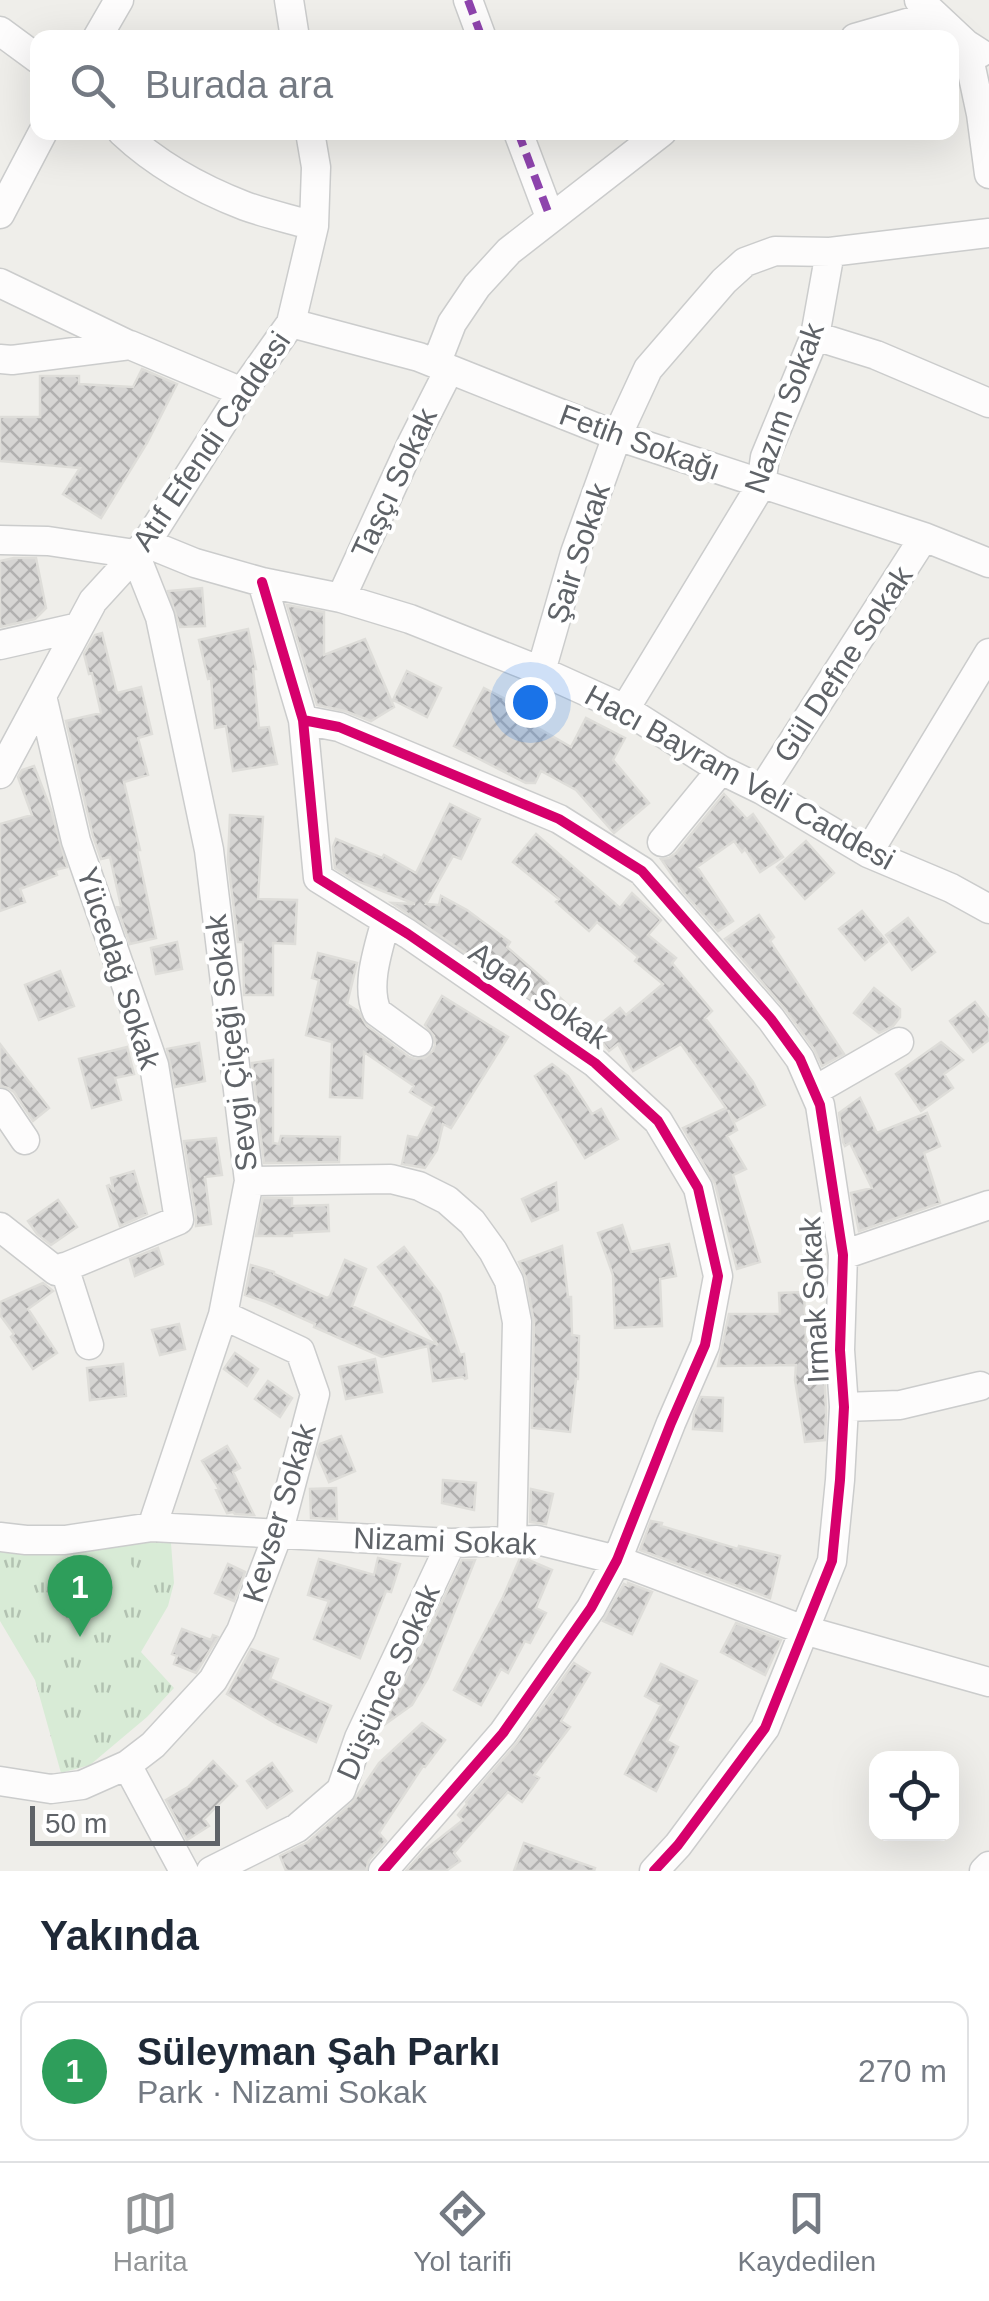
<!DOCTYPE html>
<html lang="tr">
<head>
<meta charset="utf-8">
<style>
	:root { --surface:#fff; --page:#f6f6f7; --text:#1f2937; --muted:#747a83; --line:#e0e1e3; --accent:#919496 }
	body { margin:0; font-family:Helvetica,sans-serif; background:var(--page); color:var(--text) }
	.controls { position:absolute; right:30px; bottom:30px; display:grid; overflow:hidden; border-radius:20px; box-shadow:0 10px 40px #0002 }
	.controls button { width:90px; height:90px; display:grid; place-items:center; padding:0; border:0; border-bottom:2px solid var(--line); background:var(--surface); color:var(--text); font:50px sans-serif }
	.scale { position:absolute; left:30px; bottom:25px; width:190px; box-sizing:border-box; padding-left:10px; border:5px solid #5f6368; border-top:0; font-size:28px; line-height:35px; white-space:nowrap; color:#5f6368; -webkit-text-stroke:8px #fff; paint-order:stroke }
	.you { position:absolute; left:530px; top:702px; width:35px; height:35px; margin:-25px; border:8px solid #fff; border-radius:50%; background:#1a73e8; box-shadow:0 0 0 15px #1a73e833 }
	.badge { display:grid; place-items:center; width:65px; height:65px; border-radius:50%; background:var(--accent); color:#fff; font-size:32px; font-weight:700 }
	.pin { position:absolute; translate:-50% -82px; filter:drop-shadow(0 2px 5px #0008) }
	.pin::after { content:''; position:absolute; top:52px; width:35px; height:30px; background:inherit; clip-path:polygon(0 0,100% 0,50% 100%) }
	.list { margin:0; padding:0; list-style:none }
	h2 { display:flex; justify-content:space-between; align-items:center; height:130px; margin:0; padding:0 40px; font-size:42px }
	h2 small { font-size:32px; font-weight:400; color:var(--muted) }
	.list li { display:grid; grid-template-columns:65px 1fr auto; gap:30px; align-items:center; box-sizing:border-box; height:140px; margin:0 20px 20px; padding:0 20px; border:2px solid var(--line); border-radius:20px }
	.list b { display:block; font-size:38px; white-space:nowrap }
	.list p { margin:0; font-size:32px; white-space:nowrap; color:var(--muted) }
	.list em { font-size:32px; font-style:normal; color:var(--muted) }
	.icon { flex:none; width:55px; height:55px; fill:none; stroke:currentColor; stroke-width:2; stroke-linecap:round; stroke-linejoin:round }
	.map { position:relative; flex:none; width:989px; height:1871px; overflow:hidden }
	.search { position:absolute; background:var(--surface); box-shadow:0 10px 40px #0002; left:30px; right:30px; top:30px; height:110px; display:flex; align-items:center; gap:25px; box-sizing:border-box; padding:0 35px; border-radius:20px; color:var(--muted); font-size:38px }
	.sheet { height:290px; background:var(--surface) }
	nav { display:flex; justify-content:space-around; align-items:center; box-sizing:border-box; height:140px; border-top:2px solid var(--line); background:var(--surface); font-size:28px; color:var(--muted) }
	nav a { display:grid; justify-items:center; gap:5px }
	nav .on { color:var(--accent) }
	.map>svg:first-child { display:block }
	.grass { fill:url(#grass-tufts) }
	.garden { fill:#d8ebd6 }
	.building { fill:url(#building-cross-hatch); stroke:#deddd9; stroke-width:2.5 }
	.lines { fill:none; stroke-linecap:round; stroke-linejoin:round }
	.minor-casing { stroke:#cbcccc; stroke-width:31 }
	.minor { stroke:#fdfcfc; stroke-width:28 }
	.quiet { stroke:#8e44ad; stroke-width:8; stroke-dasharray:15 8; stroke-linecap:butt }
	.cycleway-casing { stroke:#fff; stroke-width:16 }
	.cycleway { stroke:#d6006c; stroke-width:10 }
	.labels { text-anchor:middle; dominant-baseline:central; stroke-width:8; stroke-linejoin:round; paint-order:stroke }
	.street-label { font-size:30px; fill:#5f6368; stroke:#fff }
</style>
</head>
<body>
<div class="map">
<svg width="989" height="1871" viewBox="0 0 989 1871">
	<defs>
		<pattern id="grass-tufts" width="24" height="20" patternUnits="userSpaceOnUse" patternTransform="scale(2.5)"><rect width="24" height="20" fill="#d8ebd6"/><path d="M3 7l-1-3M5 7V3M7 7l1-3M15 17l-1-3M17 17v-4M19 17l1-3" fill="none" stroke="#b2c2b1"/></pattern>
		<pattern id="building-cross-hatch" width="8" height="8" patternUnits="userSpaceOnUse" patternTransform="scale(2.5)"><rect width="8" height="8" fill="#d6d5d3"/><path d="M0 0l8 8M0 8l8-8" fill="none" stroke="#b1b0af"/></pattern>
	</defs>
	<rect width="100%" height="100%" fill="#efeeea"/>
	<path class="grass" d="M0,1531L148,1539L171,1543L174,1583L168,1606L141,1652L174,1688L147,1717L90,1765L61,1773L35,1680L0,1621Z"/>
	<path class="garden" d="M117,1540L145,1588L110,1609L82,1560Z"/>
	<path class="building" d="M142,369L177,384L147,443L101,518L63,494L80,468L0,461V417H40V376H79V384L133,387Z
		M14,558H36L46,608L35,619L0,627V561Z
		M202,588L205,626L180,627L168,591Z
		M287,605L324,612V655L365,639L394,707L371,721L345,711L317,705Z
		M248,629L256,669H253L259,728L269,727L277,764L233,771L226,726L215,728L211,678L208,679L199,640Z
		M102,633L117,693L141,687L152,734L138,738L148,775L124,782L140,850H137L156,938L130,944L117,907L121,906L110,857L101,859L93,836L66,721L101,713L92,673L89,674L84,654L95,635Z
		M407,671L441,688L427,717L393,700Z
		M484,688L513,703L509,711L571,747L586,718L625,738L613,760L649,803L614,833L576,790L541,771L535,783H526L454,746Z
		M34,766L51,810L67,867L55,870L57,875L20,889L25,902L0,911V824L32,815L18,777L22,770Z
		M724,794L747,819L753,814L783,857L760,872L745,849L742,852L734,841L697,867L733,921L718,931L684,893L661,859L669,858L676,853Z
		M450,804L480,819L461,859L453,856L426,904L439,905L441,896L467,910L510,942L507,947L548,983L546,985L579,1015L570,1025L392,903L415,904L352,879L335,868L333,847L336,839L382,858L384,855L416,873Z
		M230,815L263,817L258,899L297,900L295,944L273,943V995H244L243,942H238L228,861Z
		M536,834L620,908L632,893L661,920L648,935L676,958L672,963L712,1011L705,1018L753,1082L765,1105L736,1121L728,1110L737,1130L727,1136L746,1169L733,1175L760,1262L737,1269L715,1184L683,1128L726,1108L681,1044L633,1071L618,1044L609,1051L593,1030L620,1008L626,1015L663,984L635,961L638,957L597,922L589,931L556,902L559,899L513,862Z
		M806,841L834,873L805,899L777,867Z
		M862,911L887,942L865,960L839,929Z
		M759,915L774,937L770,941L844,1054L822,1066L814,1049L785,1009L725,939Z
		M908,918L935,952L912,970L886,935Z
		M177,942L182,969L156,974L151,948Z
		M318,953L357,963L347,1004L358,1011L367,1026L409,1057L415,1059L424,1058L433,1051L435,1045L434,1036L425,1025L442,996L508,1037L451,1128L443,1124L437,1150L425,1168L402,1164L408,1136L418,1138L434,1107L410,1092L414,1086L364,1052L362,1098L330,1097L332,1042L306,1035L319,980L312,978Z
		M60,971L74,1006L39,1020L25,985Z
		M874,988L900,1009V1017L893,1026L879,1033L854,1013Z
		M975,1002L989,1020V1040L973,1052L950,1021Z
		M941,1042L963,1060L944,1074L953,1088L921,1111L896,1074Z
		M199,1043L205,1081L175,1087L167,1049Z
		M0,1044L49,1108L33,1121L14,1092L8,1088L0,1086Z
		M127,1047L134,1074L115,1078L121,1100L92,1108L79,1059Z
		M273,1060V1143L279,1144L281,1136L340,1137L339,1162L264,1163L252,1063Z
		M552,1064L568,1076L592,1114L601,1109L618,1139L585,1158L535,1076Z
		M860,1098L877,1133L927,1113L940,1146L924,1153L940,1203L859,1231L851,1193L872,1188L850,1143L845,1146L843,1142L839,1113Z
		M216,1138L222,1175L205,1177L211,1224L196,1226V1217L184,1141Z
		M134,1171L147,1214L120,1226L107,1186L109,1185L114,1192L111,1178Z
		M556,1183L558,1210L532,1221L522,1199Z
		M263,1198H292V1206L328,1205L329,1231L292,1233V1236H256Z
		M58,1200L77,1227L51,1245L37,1234L28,1221Z
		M622,1225L631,1252L669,1244L676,1276L660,1279L662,1326L615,1328L613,1275L598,1233Z
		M562,1246L568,1297H571L572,1335L579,1336L578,1379H576L570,1432L532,1428L534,1322L526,1278L519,1262Z
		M404,1247L440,1294L460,1355L464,1354L467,1378L465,1379L463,1377L433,1381L428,1346L382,1357L314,1327L315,1324L266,1302L245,1295L251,1265L274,1272V1274L327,1298L330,1296L345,1260L366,1269L352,1306L438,1345L378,1267Z
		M158,1248L163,1264L135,1276L130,1259Z
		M43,1283L53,1291L28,1309L57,1353L33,1369L11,1337L14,1334L0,1315V1302Z
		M804,1292L806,1342L823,1343L826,1412L825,1440L805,1442L795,1380L796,1365L718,1366L729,1314H780L779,1293Z
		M179,1324L185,1349L160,1355L152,1330Z
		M235,1353L258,1369L247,1386L224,1369Z
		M375,1359L382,1392L346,1399L339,1367Z
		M123,1364L126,1396L90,1400L87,1368Z
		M268,1381L292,1398L280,1417L255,1399Z
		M701,1397L723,1398L722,1431L693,1429L694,1414Z
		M341,1436L355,1471L329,1482L317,1454L320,1444Z
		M227,1446L240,1468L233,1472L254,1515L235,1514L233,1512L227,1513L216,1490L219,1489L202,1461Z
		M443,1480L476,1483L474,1510L442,1503Z
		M336,1488L337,1519L311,1518L310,1489Z
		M531,1489L553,1494L546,1524L530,1522Z
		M651,1521L662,1523L661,1526L738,1549L739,1546L780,1556L770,1598L640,1550Z
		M378,1558L400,1564L391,1592L386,1591L360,1658L314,1639L329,1601L308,1595L319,1559L374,1575Z
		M520,1558H524L552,1570L536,1608L546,1613L530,1643L525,1641L508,1673L501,1669L481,1705L454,1690L503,1597Z
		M462,1560H475L428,1678L412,1705L384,1725Z
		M228,1564L245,1572L234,1601L215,1593Z
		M628,1583L652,1592L632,1634L603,1621L624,1584L628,1586Z
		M736,1623L781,1640L765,1675L721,1652Z
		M182,1629L211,1640L213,1635L218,1637L196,1673L174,1664L177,1656L172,1654Z
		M251,1649L278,1659L270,1679L331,1706L316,1742L278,1725L227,1694Z
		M574,1663L590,1673L561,1721L570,1727L534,1775L539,1778L522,1802L508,1792L454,1853L460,1861L446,1871H406L425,1850L463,1820L458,1815L467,1804L466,1802L517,1743Z
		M661,1664L697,1681L667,1741L678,1747L656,1791L625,1774L661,1705L645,1696Z
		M422,1723L445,1740L425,1767L423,1766L379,1833L386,1841L369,1860L366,1871H286L280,1856L308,1842L352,1803L379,1763Z
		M213,1761L237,1786L204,1819L209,1826L187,1840L166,1800L188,1787Z
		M272,1763L292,1791L267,1808L247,1781Z
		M524,1843L595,1868L594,1871H514Z"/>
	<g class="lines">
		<g class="minor-casing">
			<path id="minor" d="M289,0L295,38
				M468,0L482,38
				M919,0L966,44L980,53
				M0,31L38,59
				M97,38L119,0
				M855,38L935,15
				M966,44L981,114L989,174
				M122,132C156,164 201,189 245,206C267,214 291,219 314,226
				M518,132L550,217
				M0,214L43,132
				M0,283L129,345
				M291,323L419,357L617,436L924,537L989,563
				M815,336L876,355L989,403
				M0,359L12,360L130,345L242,392
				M436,364L452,323L477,286L509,251L662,132
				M0,540L48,541L135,554L160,617L209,850L249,1181L223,1315L152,1527
				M146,543L195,563L262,582L341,598L410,619L541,671L625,709L721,770L762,790L868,853L951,888L989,909
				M262,582L303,720L318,878L408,934L595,1063L658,1121L698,1188L718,1276L705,1345L671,1423L617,1560L591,1608L503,1733L383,1871
				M341,598L412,443L449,370
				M0,645L79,627
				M541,671L575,553L617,436L648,369L724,281L745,262L775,251L830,252L989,233
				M625,709L761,485L765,457L815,336L830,252
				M303,720L339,727L559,819L642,871L771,1019L800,1059L820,1105L843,1255L840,1350L844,1407L840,1480L832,1561L765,1728L678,1845L654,1871
				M0,774L93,601L146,543L242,392L291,323L314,226L316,167L310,132
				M762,790L924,537
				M662,842L721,770
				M868,853L989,653
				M386,920C379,947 365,985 377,1012L418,1042
				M814,1091L899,1042
				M0,1103L25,1140
				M249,1181L391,1179L419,1186L447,1200L472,1222L493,1251L509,1281L517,1322L512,1540
				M0,1227L56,1271L179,1220L154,1065L76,841L42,696
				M843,1255L989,1205
				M64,1267L89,1345
				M844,1407L900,1405L980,1386
				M0,1537L26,1540H65L152,1527L451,1543L537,1540L617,1560L804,1630L989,1682
				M127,1765L184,1871
				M0,1781L51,1789L82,1785L127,1765L153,1745L213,1680L241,1631L278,1534L315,1394L300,1351L223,1315
				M211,1871L297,1828L341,1790L359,1738L451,1543
				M984,1871L989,1866"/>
		</g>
		<use href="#minor" class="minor"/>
		<path class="quiet" d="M468,0L482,38
			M518,132L550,217"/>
		<g class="cycleway-casing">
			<path id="cycleway" d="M262,582L303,720L318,878L408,934L595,1063L658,1121L698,1188L718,1276L705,1345L671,1423L617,1560L591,1608L503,1733L383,1871
				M303,720L339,727L559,819L642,871L771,1019L800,1059L820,1105L843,1255L840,1350L844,1407L840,1480L832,1561L765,1728L678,1845L654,1871"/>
		</g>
		<use href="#cycleway" class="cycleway"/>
	</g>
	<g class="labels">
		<g class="street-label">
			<text transform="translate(784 408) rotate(-70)">Nazım Sokak</text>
			<text transform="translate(211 441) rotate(-56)">Atıf Efendi Caddesi</text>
			<text transform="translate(640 442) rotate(20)">Fetih Sokağı</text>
			<text transform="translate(394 483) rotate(-65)">Taşçı Sokak</text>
			<text transform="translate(578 553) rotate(-72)">Şair Sokak</text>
			<text transform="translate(843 664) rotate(-57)">Gül Defne Sokak</text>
			<text transform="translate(740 777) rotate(29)">Hacı Bayram Veli Caddesi</text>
			<text transform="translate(119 968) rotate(72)">Yücedağ Sokak</text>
			<text transform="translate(539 995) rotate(35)">Agah Sokak</text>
			<text transform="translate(231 1043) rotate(-97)">Sevgi Çiçeği Sokak</text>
			<text transform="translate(814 1300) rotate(-93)">Irmak Sokak</text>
			<text transform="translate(279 1513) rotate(-73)">Kevser Sokak</text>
			<text transform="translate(445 1541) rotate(2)">Nizami Sokak</text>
			<text transform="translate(388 1682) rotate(-66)">Düşünce Sokak</text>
		</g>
	</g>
</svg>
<div class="controls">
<button><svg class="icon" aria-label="locate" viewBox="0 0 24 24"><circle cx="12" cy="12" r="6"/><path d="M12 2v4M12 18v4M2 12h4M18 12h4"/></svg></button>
</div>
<div class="scale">50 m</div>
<div class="you"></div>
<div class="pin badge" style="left:80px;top:1637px;background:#2e9e5b">1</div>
<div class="search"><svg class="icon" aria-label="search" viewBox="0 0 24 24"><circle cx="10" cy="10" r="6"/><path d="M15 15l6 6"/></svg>Burada ara</div>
</div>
<section class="sheet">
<h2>Yakında<small></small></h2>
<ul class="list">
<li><span class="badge" style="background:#2e9e5b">1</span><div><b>Süleyman Şah Parkı</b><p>Park · Nizami Sokak</p></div><em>270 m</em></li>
</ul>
</section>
<nav>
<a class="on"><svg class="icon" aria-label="map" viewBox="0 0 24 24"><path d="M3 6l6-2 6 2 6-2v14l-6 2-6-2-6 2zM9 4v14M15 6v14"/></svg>Harita</a>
<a><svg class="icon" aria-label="directions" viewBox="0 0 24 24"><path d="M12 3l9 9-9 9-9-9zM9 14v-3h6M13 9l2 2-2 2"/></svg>Yol tarifi</a>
<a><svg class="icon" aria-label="saved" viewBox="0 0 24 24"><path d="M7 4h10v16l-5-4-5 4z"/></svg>Kaydedilen</a>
</nav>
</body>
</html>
